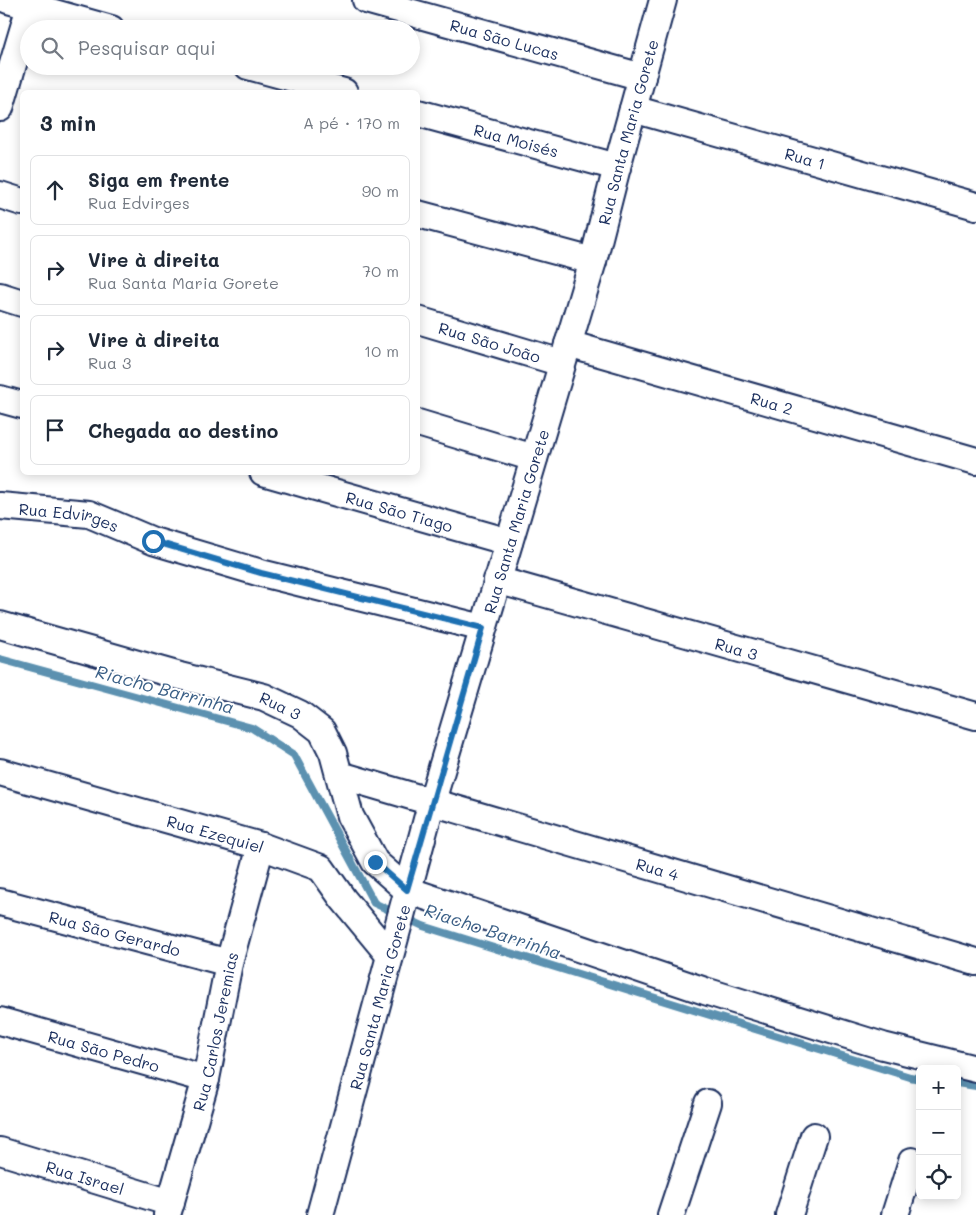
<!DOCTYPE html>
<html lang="pt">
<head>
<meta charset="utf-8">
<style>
	:root { --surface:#fff; --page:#f2f2f3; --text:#1f2937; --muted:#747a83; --line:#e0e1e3 }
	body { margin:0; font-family:Mali,sans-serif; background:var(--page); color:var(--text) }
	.controls { position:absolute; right:15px; bottom:15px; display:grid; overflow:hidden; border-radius:8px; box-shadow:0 2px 12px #0003 }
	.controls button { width:45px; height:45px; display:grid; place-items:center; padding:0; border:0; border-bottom:1px solid var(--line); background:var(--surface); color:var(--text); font:25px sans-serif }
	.stop { position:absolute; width:15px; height:15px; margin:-11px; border:4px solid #1f6fb2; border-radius:50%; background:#fff }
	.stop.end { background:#1f6fb2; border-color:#fff; box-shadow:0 1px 5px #0008 }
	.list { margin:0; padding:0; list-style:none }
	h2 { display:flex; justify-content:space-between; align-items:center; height:65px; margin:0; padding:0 20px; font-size:21px }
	h2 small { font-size:16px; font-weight:400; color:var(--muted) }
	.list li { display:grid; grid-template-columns:32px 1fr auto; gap:15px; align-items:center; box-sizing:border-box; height:70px; margin:0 10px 10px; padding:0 10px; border:1px solid var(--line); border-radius:8px }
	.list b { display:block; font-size:19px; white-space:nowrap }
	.list p { margin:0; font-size:16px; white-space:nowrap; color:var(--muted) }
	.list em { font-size:16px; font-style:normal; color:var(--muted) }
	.icon { flex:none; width:28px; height:28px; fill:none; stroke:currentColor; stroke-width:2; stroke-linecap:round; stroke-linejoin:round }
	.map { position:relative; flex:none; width:976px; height:1215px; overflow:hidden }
	.search { position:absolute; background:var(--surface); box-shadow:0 2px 12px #0003; left:20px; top:20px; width:400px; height:55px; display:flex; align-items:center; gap:12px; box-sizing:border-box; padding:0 18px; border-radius:28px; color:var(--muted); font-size:19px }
	.panel { position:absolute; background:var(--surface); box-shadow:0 2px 12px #0003; left:20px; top:90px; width:400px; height:385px; border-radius:8px }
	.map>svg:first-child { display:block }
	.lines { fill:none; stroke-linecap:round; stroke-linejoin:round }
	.stream { stroke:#5b91b0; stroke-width:8 }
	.minor-casing { stroke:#1b2f5e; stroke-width:30 }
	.minor { stroke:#fff; stroke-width:26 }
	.route { stroke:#1f6fb2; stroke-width:6 }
	.labels { text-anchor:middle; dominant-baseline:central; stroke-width:4; stroke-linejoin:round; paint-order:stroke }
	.street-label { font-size:16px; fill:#1b2f5e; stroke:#fff }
	.water-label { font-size:18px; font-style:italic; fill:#3b6087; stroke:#fff }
</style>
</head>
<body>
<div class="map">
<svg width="976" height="1215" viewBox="0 0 976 1215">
	<rect width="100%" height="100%" fill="#fff"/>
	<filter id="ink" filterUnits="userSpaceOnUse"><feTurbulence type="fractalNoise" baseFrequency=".02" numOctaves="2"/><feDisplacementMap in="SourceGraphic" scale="10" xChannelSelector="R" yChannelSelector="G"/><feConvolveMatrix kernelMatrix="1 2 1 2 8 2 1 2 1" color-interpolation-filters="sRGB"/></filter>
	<g filter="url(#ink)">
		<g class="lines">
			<path class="stream" d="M0,659L252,728L294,755L374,903L423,926L910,1077L920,1079
				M957,1083L976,1086"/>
			<g class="minor-casing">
				<g id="minor">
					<path d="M8,0L111,29"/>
					<path id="s1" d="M366,0L642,77"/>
					<path d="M248,66L344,92"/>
					<path d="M0,108L32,0"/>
					<path id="s2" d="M633,109L976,206"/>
					<path id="s3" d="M418,113L617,167"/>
					<path d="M0,195L22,202"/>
					<path d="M418,214L593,261"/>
					<path d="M0,296L22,303"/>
					<path id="s4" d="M418,320L562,363"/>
					<path id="s5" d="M568,344L976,461"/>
					<path d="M0,399L22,405"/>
					<path d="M418,423L534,458"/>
					<path id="s6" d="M263,472L509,542"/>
					<path id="s7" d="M0,506L89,514L153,541L261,573L483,628"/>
					<path id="s8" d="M497,580L976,716"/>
					<path id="s9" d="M0,625L180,676L264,697L300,714L322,731L333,753L350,816L375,862L407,890L705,991L883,1046L976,1069"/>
					<path id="s10" d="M0,772L261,846L321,868L343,899L390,956"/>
					<path id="s11" d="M340,775L976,962"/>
					<path id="s12" d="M0,902L229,963"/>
					<path id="s13" d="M0,1021L206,1079"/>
					<path id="s14" d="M0,1151L171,1203"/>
					<path id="s15" d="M167,1215L206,1079L229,963L261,846"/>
					<path id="s16" d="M320,1215L432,801L593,261L617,167L663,0"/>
					<path d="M671,1215L708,1103"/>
					<path d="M789,1215L814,1136"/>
					<path d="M895,1215L912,1161"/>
				</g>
			</g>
			<use href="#minor" class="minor"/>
		</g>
	</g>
	<g class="lines" filter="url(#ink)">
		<path class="route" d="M153,541L261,573L483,628L407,890L375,862"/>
	</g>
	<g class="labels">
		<g class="street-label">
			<text stroke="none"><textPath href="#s1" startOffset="144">Rua São Lucas</textPath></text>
			<text stroke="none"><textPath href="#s16" startOffset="1126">Rua Santa Maria Gorete</textPath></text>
			<text stroke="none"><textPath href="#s3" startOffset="102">Rua Moisés</textPath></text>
			<text stroke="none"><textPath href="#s2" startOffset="179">Rua 1</textPath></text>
			<text stroke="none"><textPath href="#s4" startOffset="75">Rua São João</textPath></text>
			<text stroke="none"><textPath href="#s5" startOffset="212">Rua 2</textPath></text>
			<text stroke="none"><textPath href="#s6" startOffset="142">Rua São Tiago</textPath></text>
			<text stroke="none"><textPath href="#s7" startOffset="70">Rua Edvirges</textPath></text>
			<text stroke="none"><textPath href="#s16" startOffset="721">Rua Santa Maria Gorete</textPath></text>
			<text stroke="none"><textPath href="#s8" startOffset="249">Rua 3</textPath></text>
			<text stroke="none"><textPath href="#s9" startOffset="292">Rua 3</textPath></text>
			<text stroke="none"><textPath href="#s10" startOffset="224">Rua Ezequiel</textPath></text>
			<text stroke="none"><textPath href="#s11" startOffset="331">Rua 4</textPath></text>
			<text stroke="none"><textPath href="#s12" startOffset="119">Rua São Gerardo</textPath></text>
			<text stroke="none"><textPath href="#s16" startOffset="226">Rua Santa Maria Gorete</textPath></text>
			<text stroke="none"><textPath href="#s15" startOffset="190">Rua Carlos Jeremias</textPath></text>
			<text stroke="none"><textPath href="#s13" startOffset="108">Rua São Pedro</textPath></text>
			<text stroke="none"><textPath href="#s14" startOffset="89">Rua Israel</textPath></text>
		</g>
		<g class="water-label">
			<text transform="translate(165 689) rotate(15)">Riacho Barrinha</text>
			<text transform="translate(493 931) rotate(18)">Riacho Barrinha</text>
		</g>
	</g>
</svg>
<div class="controls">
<button>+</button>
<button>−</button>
<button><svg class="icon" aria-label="locate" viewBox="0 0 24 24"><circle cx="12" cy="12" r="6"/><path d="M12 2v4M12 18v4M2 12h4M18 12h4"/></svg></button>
</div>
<div class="stop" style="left:153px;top:541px"></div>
<div class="stop end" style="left:375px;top:862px"></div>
<div class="search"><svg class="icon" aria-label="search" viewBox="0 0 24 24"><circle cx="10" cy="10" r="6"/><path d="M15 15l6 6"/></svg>Pesquisar aqui</div>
<section class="panel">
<h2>3 min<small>A pé · 170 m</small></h2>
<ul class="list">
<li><svg class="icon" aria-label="ahead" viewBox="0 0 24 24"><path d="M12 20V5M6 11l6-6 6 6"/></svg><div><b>Siga em frente</b><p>Rua Edvirges</p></div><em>90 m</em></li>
<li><svg class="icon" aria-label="right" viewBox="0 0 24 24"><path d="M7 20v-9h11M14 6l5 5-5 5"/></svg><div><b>Vire à direita</b><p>Rua Santa Maria Gorete</p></div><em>70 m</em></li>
<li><svg class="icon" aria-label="right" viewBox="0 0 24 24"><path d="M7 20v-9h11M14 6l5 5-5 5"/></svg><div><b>Vire à direita</b><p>Rua 3</p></div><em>10 m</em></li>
<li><svg class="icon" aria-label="arrive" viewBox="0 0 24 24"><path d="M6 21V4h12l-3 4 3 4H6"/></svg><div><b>Chegada ao destino</b></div></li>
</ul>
</section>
</div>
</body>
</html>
